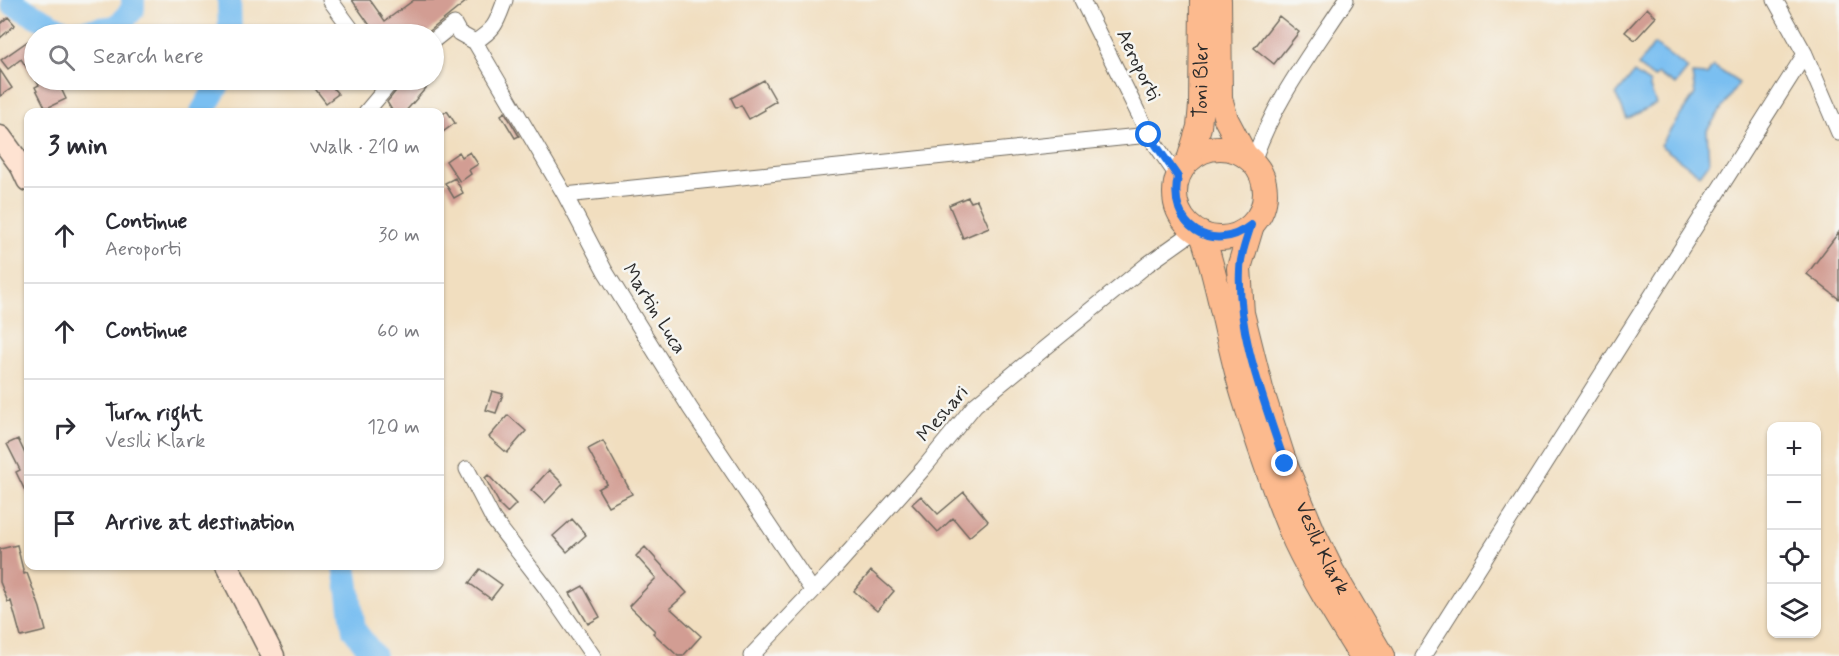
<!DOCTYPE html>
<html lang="en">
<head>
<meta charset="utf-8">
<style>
	:root { --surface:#fff; --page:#f2f2f3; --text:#2b2b33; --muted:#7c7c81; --line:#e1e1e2 }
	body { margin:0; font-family:Mynerve,sans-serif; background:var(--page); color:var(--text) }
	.controls { position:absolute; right:18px; bottom:18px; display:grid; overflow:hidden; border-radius:12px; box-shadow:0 2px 4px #0004 }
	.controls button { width:54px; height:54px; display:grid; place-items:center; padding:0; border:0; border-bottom:2px solid var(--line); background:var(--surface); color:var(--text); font:30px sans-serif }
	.stop { position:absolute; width:18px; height:18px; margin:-14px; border:4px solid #1a73e8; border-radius:50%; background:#fff }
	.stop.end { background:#1a73e8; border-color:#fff; box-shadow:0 2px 6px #0008 }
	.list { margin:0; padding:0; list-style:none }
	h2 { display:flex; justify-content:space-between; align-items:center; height:78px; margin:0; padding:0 24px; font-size:26px }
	h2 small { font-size:20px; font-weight:400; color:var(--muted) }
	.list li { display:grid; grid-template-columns:39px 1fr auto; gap:18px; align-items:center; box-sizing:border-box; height:96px; padding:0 24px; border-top:2px solid var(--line) }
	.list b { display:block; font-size:22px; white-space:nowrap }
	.list p { margin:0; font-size:20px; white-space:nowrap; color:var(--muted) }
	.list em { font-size:20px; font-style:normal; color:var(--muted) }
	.icon { flex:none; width:33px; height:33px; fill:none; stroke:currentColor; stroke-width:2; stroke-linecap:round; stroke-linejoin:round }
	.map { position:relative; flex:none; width:1839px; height:656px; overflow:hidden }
	.search { position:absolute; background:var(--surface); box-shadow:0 2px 4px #0004; left:24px; top:24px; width:420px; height:66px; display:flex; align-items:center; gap:15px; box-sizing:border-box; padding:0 21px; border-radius:33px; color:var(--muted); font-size:22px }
	.panel { position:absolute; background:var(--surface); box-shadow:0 2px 4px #0004; left:24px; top:108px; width:420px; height:462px; border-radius:12px }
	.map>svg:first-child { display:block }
	.water { fill:#7abff1; stroke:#52758e; stroke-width:1.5 }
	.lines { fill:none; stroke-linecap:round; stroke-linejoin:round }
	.river { stroke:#7abff1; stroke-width:24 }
	.building { fill:#d29d93 }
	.street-casing { stroke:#706a5f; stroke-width:17 }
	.secondary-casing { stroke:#706a5f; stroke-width:25 }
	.primary-casing { stroke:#706a5f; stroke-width:26 }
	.street { stroke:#fff; stroke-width:15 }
	.secondary { stroke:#fee3d2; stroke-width:22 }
	.primary { stroke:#fcba8e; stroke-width:24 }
	.route { stroke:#1a73e8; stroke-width:8 }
	.labels { text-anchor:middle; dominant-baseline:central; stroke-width:5; stroke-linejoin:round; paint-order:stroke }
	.street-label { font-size:20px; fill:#2b2b2b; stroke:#f6f6f2 }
</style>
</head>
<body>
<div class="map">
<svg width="1839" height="656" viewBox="0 0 1839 656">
	<rect width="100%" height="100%" fill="#f6f6f2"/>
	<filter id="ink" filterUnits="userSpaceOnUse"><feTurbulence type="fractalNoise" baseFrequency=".0167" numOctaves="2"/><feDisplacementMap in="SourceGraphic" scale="12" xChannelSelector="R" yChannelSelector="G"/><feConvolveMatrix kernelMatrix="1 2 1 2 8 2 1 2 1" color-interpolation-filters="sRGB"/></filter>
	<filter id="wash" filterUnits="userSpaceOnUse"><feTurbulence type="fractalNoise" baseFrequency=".008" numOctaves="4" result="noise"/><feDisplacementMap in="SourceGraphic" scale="24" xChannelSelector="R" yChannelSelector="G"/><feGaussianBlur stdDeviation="1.35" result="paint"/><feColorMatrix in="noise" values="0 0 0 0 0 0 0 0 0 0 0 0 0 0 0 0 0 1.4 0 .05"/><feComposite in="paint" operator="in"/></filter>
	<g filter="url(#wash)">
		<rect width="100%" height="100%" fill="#f1debf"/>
		<path class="water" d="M1654,44L1688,69L1675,85L1658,74L1654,78L1638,66Z
			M1713,66L1739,83L1707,130L1709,163L1700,175L1660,145L1695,94L1692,74L1707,75Z
			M1634,73L1650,84V88L1656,104L1627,119L1616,95Z"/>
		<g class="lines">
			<path class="river" d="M13,0V4L68,33L117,27L133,9V0
				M229,0L230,34
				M202,112L221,80
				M345,566L354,630L374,656"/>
		</g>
		<g id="blocks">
			<path class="building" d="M352,0H370L385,21L414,0H468L426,34H376Z
				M1647,8L1656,17L1635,40L1625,32Z
				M1279,16L1299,32L1274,64L1254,48Z
				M8,17L15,25L0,38V24Z
				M28,41L34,49V78L21,59L8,69L1,60Z
				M0,70L12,88L0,96Z
				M36,80H57L66,99L49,107H45L35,87L39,85Z
				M321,80H327L338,94L326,103L313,86Z
				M402,80H433L405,112H393L387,102L400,86Z
				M764,80L776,101L764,108L765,110L749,119L741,105L736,108L731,98Z
				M447,111L455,123L440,134V116Z
				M505,112L519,136L515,138L501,115Z
				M459,152L462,157L470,152L478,164L469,170L471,174L460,182L446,161Z
				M455,178L463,193L454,198L445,183Z
				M968,197L971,202L977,200L989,227L963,238L949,205Z
				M1839,232V299L1807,274Z
				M492,391L503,394L496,413L486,410Z
				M508,415L526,431L507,453L489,437Z
				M18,439L28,460V497L16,472L20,470L7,444Z
				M603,441L632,494L608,506L598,489L607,484L588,449Z
				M549,470L563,484L545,503L531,490Z
				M488,475L516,504L507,513L498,504L499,503L485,478Z
				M964,492L988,521L969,537L953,518L938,532L912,504L921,496L938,514Z
				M572,519L586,535L567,552L553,536Z
				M17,545L24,574L27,573L40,608L46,631L21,637L11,601L8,602L0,582V549Z
				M645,547L687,593L670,608L701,636L683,656H678L653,633L655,631L629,606L656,578L636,556Z
				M480,569L502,585L491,599L469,583Z
				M871,571L894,591L877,611L854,591Z
				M583,586L600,617L588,624L570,593Z"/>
		</g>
	</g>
	<g filter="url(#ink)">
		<use href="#blocks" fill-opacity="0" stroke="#706a5f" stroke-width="1.5"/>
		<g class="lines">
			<g class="street-casing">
				<path id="street" d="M330,0L355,34
					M1082,0L1149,135L1178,177
					M1775,0L1805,54L1839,133
					M434,40L454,24L459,33L475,42
					M475,42L565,195L605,271L690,408L812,590
					M475,42C496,28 496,24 505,0
					M366,112L393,80
					M1253,162C1273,102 1312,52 1346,0
					M565,195L1149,135
					M467,469L493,519L546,588L593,656
					M751,656L832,571L923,469L975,405L1148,264L1196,230
					M1423,656L1805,54"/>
			</g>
			<g class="secondary-casing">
				<path id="secondary" d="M0,137L22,167L28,180
					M227,566L273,656"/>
			</g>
			<g class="primary-casing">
				<g id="primary">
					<path d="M1219,0L1220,98L1226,119L1245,155"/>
					<circle cx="1220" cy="193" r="45"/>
					<path id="s1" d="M1189,160L1199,127L1201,105L1202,0"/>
					<path id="s2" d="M1252,225L1239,268L1242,313L1261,389L1285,464L1314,534L1332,571L1382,656"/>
					<path d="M1202,234C1220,287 1227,341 1243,394C1258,443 1275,494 1295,541C1314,581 1338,619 1361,656"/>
				</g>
			</g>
			<use href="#street" class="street"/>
			<use href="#secondary" class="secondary"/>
			<use href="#primary" class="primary"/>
		</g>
	</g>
	<g class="lines" filter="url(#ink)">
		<path class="route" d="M1149,135L1178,177C1167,225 1212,256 1251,225C1247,239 1240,255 1240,270C1237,336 1265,402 1285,464"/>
	</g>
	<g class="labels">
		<g class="street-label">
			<text transform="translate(1138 65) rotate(64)">Aeroporti</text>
			<text stroke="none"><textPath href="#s1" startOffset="81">Toni Bler</textPath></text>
			<text transform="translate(654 309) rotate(58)">Martin Luca</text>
			<text transform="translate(943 414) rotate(-49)">Meshari</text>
			<text stroke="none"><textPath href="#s2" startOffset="339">Veslli Klark</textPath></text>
		</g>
	</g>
</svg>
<div class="controls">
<button>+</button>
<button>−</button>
<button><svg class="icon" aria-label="locate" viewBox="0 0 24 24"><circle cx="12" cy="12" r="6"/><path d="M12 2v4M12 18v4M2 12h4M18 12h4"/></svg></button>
<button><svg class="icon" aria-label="layers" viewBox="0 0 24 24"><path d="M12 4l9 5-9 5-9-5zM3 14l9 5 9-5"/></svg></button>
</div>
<div class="stop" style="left:1149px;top:135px"></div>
<div class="stop end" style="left:1285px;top:464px"></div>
<div class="search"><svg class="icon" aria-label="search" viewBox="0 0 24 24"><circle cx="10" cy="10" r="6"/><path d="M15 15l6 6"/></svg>Search here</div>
<section class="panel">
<h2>3 min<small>Walk · 210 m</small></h2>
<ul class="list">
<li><svg class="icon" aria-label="ahead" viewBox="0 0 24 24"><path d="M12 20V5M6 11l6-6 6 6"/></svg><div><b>Continue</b><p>Aeroporti</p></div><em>30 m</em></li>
<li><svg class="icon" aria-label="ahead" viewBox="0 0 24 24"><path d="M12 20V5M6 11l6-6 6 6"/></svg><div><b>Continue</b></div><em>60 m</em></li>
<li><svg class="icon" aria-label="right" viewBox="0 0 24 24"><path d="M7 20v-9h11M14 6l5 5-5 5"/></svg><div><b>Turn right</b><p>Veslli Klark</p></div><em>120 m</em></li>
<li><svg class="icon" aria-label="arrive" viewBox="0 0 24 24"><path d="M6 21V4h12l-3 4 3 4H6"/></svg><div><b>Arrive at destination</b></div></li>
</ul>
</section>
</div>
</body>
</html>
